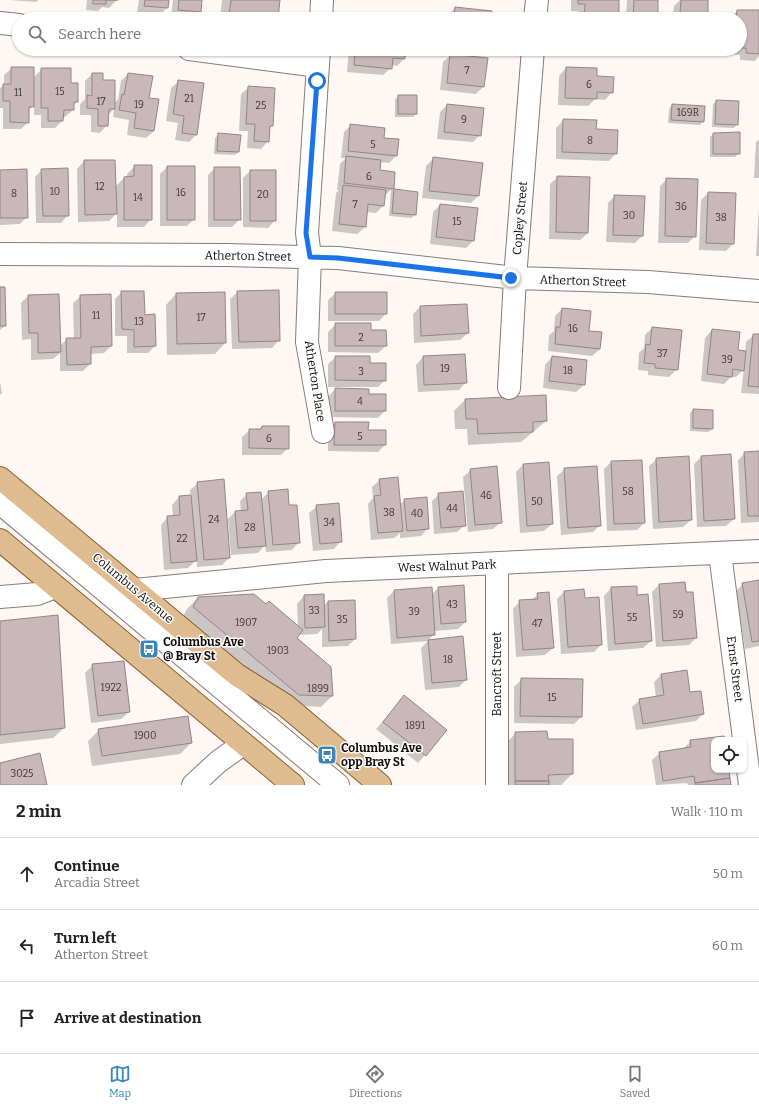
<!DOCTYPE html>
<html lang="en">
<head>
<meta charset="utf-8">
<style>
	:root { --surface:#fff; --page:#f6f6f6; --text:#222; --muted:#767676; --line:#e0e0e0; --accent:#3a86b9 }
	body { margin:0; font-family:Bitter,serif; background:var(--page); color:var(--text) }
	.controls { position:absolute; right:12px; bottom:12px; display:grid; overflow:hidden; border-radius:8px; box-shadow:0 1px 3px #0004 }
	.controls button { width:36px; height:36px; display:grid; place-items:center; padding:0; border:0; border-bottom:1px solid var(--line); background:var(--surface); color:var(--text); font:20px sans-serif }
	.stop { position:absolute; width:12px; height:12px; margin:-9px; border:3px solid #1a73e8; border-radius:50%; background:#fff }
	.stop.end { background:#1a73e8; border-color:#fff; box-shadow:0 1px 4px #0008 }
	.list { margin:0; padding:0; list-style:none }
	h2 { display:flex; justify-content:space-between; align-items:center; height:52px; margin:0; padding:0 16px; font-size:17px }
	h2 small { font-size:13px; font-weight:400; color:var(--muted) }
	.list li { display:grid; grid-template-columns:26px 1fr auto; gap:12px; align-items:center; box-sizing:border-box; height:72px; padding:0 16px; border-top:1px solid var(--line) }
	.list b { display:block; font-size:15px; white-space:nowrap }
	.list p { margin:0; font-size:13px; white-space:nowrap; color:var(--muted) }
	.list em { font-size:13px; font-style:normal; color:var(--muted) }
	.icon { flex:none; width:22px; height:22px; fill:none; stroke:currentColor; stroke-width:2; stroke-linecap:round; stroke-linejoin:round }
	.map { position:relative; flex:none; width:759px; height:785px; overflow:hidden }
	.search { position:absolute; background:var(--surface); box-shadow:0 1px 3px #0004; left:12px; right:12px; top:12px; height:44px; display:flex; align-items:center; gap:10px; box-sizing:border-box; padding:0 14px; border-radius:22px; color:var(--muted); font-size:15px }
	.sheet { height:268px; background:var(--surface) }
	nav { display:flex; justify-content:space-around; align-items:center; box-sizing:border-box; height:56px; border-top:1px solid var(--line); background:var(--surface); font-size:11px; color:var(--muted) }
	nav a { display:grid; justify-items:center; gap:2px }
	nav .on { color:var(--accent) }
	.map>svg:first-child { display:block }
	.shadow { fill:#0003 }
	.building { fill:#c9b7b9; stroke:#968487 }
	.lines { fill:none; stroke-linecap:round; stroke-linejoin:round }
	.minor-casing { stroke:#8a7a75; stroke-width:24 }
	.major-casing { stroke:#896130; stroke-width:24 }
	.minor { stroke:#fff; stroke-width:22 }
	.major { stroke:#dfbc8f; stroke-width:22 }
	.route { stroke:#1a73e8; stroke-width:5 }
	.labels { text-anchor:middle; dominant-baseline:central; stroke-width:3; stroke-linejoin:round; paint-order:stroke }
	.number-label { font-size:10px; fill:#3f3736 }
	.street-label { font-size:12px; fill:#110c0a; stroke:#fff }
	.poi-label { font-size:12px; font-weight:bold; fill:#110c0a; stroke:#fff; text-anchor:start }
</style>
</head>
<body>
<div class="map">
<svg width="759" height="785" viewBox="0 0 759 785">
	<rect width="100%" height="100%" fill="#fef7f4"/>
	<path class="shadow" d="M9,0H38L36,2Z
		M87,0H117L109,8L102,7L98,11L86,10Z
		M139,0H168L167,8L159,15L137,13Z
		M173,0H205H201L200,12L193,19L171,17Z
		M222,0H279L277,19H220Z
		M571,0H618V19H578V11H571Z
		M627,0H657V19H626Z
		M680,0H707V19H668L673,15L674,6Z
		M455,8L490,19H448V15Z
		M737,11H759V56L755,61L740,60V55L732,54V49H740V19H730Z
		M349,49H405L404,59L397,66L391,65V68L383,75L347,72Z
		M451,55L487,59L483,87L476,94L440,90L443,62Z
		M12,68L33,78L42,69L70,84L77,102L73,106V110L65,117H62V121L55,128H41V115H34V105L28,111V122L21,129H3V108H0V88L4,85V75Z
		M566,68L596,77L612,92L605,100L595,99L588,106L558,105L559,76Z
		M92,74L102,81L114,103L118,100L121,81L128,74L148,98L154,131L146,138L127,135L129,120L113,117L114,109L108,115L107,125L100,133L91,132V115H80V104L85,99V81Z
		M179,81L196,135L189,142L175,140L178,123L166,121L171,88Z
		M249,87L272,125L269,129L268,141L261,149L247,148L248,131H239L241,94Z
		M398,96L416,114L413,117H395V100Z
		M716,101L737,124L734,128L712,127L713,104Z
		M447,105L480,135L473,142L437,139L440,112Z
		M672,105L703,121L700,125L668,123L669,109Z
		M564,120L595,130L616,153L609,161L556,159V128Z
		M351,125L382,139L396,156L389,163L379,162V171L394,173L393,190L417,193L415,215L411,218L389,216L391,190L384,196L383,206L376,213L366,212L365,227L357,234L332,231L336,193L339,190H337L340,164L346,158H341L344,132Z
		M219,134L238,152L235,155L214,154L215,138Z
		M713,134L739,153L735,157H710V137Z
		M759,139V178H754L756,142Z
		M433,159L478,196L471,203L422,198L426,166Z
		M84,161L115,187L124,178H127V174L135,166L151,219L144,227H117V213L109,221L78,222L77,169Z
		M167,167L194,219L187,226H160V174Z
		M215,168L240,219L232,227H208V175Z
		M42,170L68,215L61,223H36L35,177Z
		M0,171L27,217L20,224L0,225Z
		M250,171L275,220L268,228L243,227V178Z
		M558,177L588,233L580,240L549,239L550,184Z
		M667,179L695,236L688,243H658L660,186Z
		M708,193L733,244L726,251L699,250L701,200Z
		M615,196L642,236L635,243L606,242L608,203Z
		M440,205L473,241L466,248L430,244L433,212Z
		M759,206V256H756Z
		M0,288L5,326L0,330Z
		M122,292L144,316L155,346L148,353H127V336H115V299Z
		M238,292L279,340L272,348L232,349L230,299Z
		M336,293L386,314L379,321H328V300Z
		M176,294L225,343L215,354L167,355L166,305Z
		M28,296L60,346L67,339H74L73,303L81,296L111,346L104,353L90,354V364L83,371H60V353L53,359L31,360V339L22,340L21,303Z
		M420,307L468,333L460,340L414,343L413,314Z
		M562,309L588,332L600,349L592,356L548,351L549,335L554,331L555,316Z
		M336,324L370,331L386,346L378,353L328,352V332Z
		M652,328L677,369L669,377L648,375V371L638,370L639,353L644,348L645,335Z
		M712,330L737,351L745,352L746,342L754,335H759V394L741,393L744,369L736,377H731L724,384L701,381L705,338Z
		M336,357L369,364L385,380L378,387H328V364Z
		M423,357L466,382L459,390L418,392L416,365Z
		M552,357L584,385L576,392L543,388L545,365Z
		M0,382L2,393L0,395Z
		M335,389L368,395L385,411L378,418L328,417V397Z
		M465,400L546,421L521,442L468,445L467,429H455L454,411Z
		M693,410L712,429L708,432L690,431V413Z
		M335,423L367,431L385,445L378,452L328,451V430Z
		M262,427L288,448L281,455H242V437L250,430H259Z
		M759,452V522L741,523L738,460L745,453Z
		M688,457L691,520L683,527L653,529L649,466L657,459Z
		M701,457L734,519L726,526L697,527L694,464Z
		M611,462L644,523L637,530L607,531L604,469Z
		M523,465L552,524L544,531L520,533L516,472Z
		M565,469L600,525L593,532L561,535L557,476Z
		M471,470L501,522L493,529L468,532L463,477Z
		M380,480L399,505L405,500L428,528L421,536L400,538V533L394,538L371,540L368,504L373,498L372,487Z
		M198,483L229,558L222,565L197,567V560L188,568L164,570L161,525L168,517H173L172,505L179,497L191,496L190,490Z
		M269,492L288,506L299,542L292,550L266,552L265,545L258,553L231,555L228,519L235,512L241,511L240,501L247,494L261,500Z
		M439,494L465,525L457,532L434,534L432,501Z
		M317,506L341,541L334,549L313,551L309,513Z
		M759,581V646L745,649L736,591L743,584Z
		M685,583L696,638L689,645L656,647L652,592L659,585Z
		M438,588L465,622L458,629L434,631V634L428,641L462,637L466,680L459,687L425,690L421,648L428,641L391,644L387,598L394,591L431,595Z
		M611,588L651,641L643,648L608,651L604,596Z
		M564,592L584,599L601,645L594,652L561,654L557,599Z
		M538,594L553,648L545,655L516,657L513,609L520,601H531Z
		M323,595V606L328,602L354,601L355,639L348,646L322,647V629L317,634L298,635L295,638L332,696L321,707L288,705L182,618L187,609L198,598L266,606L298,627L297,604L304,596Z
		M0,622L64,728L53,738L0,744Z
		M93,665L129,712L121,719L91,723L85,673Z
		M686,671L689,693L703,714L696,721L636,730L632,707L640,700L656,697L654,682L661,675Z
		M522,679L582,680L581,717L574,724L514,723V687Z
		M404,697L446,730L418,763L376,729Z
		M99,730L191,743L180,754L92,766L88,741Z
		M516,733L547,740H572V774L561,785H505V744Z
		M723,737L724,740H714V770H728L730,785H688L687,783L656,785L652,760L660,753L683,749L691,741Z"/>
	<path class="building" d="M93,0H118H106V4H93Z
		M145,0H169L168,8L144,6Z
		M179,0H202L201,12L178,10Z
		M231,0H280L278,19L229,15Z
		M578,0H619V19H584L585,4H578Z
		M634,0H658V19H633Z
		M681,0H708V19H671V14H680Z
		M455,7L492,11L491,19H454Z
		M737,10H759V54L746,53V48H740V19H736Z
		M355,49H406L405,59L393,58L392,69L354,65Z
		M450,54L488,58L484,87L447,83Z
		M11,67H34V107H29V123L10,122V101H3V84H11Z
		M566,67L597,68V76L614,77L613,93L597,92V99L565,98Z
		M41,68H71V83H78V102H74V110H64L63,121H48V108H41Z
		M92,73H103V80H115V109H109L108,126H98V109L87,108V95L92,96Z
		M128,73L153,76L149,98L159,99L154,131L134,128L136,113L119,110L122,94L124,95Z
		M178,80L204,83L197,135L182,133L184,116L173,114Z
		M248,86L275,88L273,126H270L269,142L254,141L255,124H246Z
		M398,95H417V114H398Z
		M716,100L739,101L738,125L715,124Z
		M447,104L484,108L481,136L444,132Z
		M672,104L705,106L704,122L671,120Z
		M563,119L597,120L596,129L618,130L617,154L562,152Z
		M350,124L385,128L384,138L399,139L397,156L348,151Z
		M740,132V154H713V133Z
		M218,133L241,135L239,152L217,151Z
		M346,156L381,160L380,170L395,172L394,189L344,183Z
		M433,157L483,163L479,196L429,191Z
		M84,160H115L117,214L85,215Z
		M134,165H152V220H124V177L134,176Z
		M167,166H195V220H167Z
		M214,167H240L241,220H214Z
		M68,168L69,216H43L41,169Z
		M27,169L28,218H0V170Z
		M250,170H276V221H250Z
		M557,176L590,177L588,233L556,232Z
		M666,178L698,179L696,237L665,236Z
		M343,185L386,190L384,206L368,204L366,227L339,224Z
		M394,189L418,192L416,215L392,213Z
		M708,192L736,193L734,244L706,243Z
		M614,195L645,196L643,236L613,235Z
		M440,204L478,208L474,241L436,237Z
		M0,287H5L6,326H0Z
		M279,290L280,341L239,342L237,291Z
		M121,291H144L145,315L155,314L156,346L134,347V330L122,329Z
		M225,292L226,343L177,344L176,293Z
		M335,292H387V314H335Z
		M59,294L61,352L38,353V333H29L28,295Z
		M111,294L112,346L91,347V364L67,365L66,338H81L80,295Z
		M467,304L469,333L421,336L420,306Z
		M562,308L591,311L589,331L602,332L600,349L555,344L556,327H560Z
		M335,323H371V330H386L387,346H335Z
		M652,327L682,330L678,370L655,368V364L644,363L646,344L650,345Z
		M712,329L740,332L738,350L746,351L744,371L733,369L732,377L707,374Z
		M753,334H759V387L748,386Z
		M465,354L467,383L424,385L423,356Z
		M335,356H370V363H386V381L335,380Z
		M552,356L587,360L585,385L549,381Z
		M335,388L369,389V394H386V411H335Z
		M546,395L547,421L533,422V432L478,434L477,419H466L465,399Z
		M693,409L713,410V429L693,428Z
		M335,422H369L368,430H386V445H334Z
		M262,426H289V449L249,448V429H261Z
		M759,451V516H748L744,452Z
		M731,454L735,519L704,521L701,456Z
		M689,456L692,520L659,522L656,458Z
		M642,460L645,523L614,524L611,461Z
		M549,462L553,524L527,526L523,464Z
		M497,466L502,523L475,525L470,469Z
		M597,466L601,526L568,528L564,468Z
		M398,477L403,531L378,533L374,496L381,495L379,479Z
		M224,479L230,558L204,560L197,482Z
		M288,489L289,505H297L300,543L273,545L268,491Z
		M463,491L466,526L441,528L438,493Z
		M261,492L266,546L238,548L235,511L248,510L246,493Z
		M191,495L197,561L171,563L167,516L180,515L179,496Z
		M427,497L429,529L407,531L404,499Z
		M339,503L342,542L320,544L316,505Z
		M759,580V641L752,642L742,583Z
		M685,582L686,592H693L697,638L663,641L659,584Z
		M464,585L466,622L441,624L438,587Z
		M637,586V595L648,594L652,641L615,644L611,587Z
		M432,587L435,635L397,638L394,590Z
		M584,589L585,598L599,597L602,645L568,647L564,591Z
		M549,592L554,648L523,650L519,600L538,599L537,593Z
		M254,594L266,604L269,601L303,630L297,638L331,667L333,696L299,695L193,607L198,597Z
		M324,594L325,627L305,628L304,595Z
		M355,600L356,639L329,641L328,601Z
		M58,615L65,728L0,735V621Z
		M463,636L467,680L432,683L428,640Z
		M124,661L130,712L98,716L92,664Z
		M687,670L690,692L701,691L704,714L643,724L639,699L664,695L661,674Z
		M521,678L583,679L582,717L520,716Z
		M404,695L447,730L426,756L383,722Z
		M188,716L192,743L102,756L98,729Z
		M547,731L548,739H573V774L548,775L549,781H515V732Z
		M724,736L725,740H714V770H729L730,778L695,783L694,776L663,781L659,752L691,747L690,740Z
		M40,753L47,785H0V763Z
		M730,778L731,785H696L695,783Z
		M515,781H549V785H515Z"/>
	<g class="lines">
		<g class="minor-casing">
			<path id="minor" d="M321,19L322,0
				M535,19L537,0
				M0,23L19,25
				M189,49L318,66
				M319,49L307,233L310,257L307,342L323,432
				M0,254L226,255L338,258L515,278L648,282L759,291
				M509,388L515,278L533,49
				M0,503L338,785
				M720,553L750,785
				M135,590L326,571L759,551
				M0,597L37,594L55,587
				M193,785L218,762L243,744
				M497,785V564"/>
		</g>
		<g class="major-casing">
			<path id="major" d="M0,478L237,675L285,705L380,785
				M0,540L293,785"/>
		</g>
		<use href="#minor" class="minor"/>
		<use href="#major" class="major"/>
	</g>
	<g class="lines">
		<path class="route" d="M317,81L306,233L310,257L338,258L511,278"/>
	</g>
	<defs>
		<g id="bus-square" transform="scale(1)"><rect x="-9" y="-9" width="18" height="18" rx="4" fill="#3a86b9" stroke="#fff"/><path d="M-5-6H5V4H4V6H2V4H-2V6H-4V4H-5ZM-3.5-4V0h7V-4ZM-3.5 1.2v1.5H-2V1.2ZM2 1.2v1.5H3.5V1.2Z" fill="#fff"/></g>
	</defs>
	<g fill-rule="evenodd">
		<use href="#bus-square" x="149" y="649"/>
		<use href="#bus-square" x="327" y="755"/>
	</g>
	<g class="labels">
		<g class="number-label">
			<text x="467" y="71">7</text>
			<text x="589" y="85">6</text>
			<text x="60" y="92">15</text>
			<text x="18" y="93">11</text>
			<text x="189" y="99">21</text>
			<text x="101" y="102">17</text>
			<text x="139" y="105">19</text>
			<text x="261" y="106">25</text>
			<text x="688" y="113">169R</text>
			<text x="464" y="120">9</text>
			<text x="590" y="141">8</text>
			<text x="373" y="145">5</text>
			<text x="369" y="177">6</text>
			<text x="100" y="187">12</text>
			<text x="55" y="192">10</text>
			<text x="181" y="193">16</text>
			<text x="14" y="194">8</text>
			<text x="263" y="195">20</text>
			<text x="138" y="198">14</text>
			<text x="355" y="205">7</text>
			<text x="681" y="207">36</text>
			<text x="629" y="216">30</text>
			<text x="721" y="218">38</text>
			<text x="457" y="222">15</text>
			<text x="96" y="316">11</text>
			<text x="201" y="318">17</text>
			<text x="139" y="322">13</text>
			<text x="573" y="329">16</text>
			<text x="361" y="338">2</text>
			<text x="662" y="354">37</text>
			<text x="727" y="360">39</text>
			<text x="445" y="369">19</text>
			<text x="568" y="371">18</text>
			<text x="361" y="372">3</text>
			<text x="360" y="402">4</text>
			<text x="360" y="437">5</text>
			<text x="269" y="439">6</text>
			<text x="628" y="492">58</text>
			<text x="486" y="496">46</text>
			<text x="537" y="502">50</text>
			<text x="452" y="509">44</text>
			<text x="389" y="513">38</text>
			<text x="417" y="514">40</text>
			<text x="214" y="520">24</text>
			<text x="329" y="523">34</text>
			<text x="250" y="528">28</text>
			<text x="182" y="539">22</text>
			<text x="452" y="605">43</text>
			<text x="314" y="611">33</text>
			<text x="414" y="612">39</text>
			<text x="678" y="615">59</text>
			<text x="632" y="618">55</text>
			<text x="342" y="620">35</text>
			<text x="246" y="623">1907</text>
			<text x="537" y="624">47</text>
			<text x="278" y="651">1903</text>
			<text x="448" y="660">18</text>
			<text x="111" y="688">1922</text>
			<text x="318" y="689">1899</text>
			<text x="552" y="698">15</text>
			<text x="415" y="726">1891</text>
			<text x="145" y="736">1900</text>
			<text x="22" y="774">3025</text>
		</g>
		<g class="street-label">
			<text transform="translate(520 218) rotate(-85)">Copley Street</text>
			<text transform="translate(248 256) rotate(1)">Atherton Street</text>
			<text transform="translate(583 281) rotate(2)">Atherton Street</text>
			<text transform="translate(315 381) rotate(81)">Atherton Place</text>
			<text transform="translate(447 566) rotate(-2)">West Walnut Park</text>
			<text transform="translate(133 588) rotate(40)">Columbus Avenue</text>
			<text transform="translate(735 669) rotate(83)">Ernst Street</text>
			<text transform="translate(497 674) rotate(-90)">Bancroft Street</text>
		</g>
		<g class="poi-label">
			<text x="163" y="642">Columbus Ave<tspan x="163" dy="14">@ Bray St</tspan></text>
			<text x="341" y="748">Columbus Ave<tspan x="341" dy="14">opp Bray St</tspan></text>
		</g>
	</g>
</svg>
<div class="controls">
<button><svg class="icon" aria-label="locate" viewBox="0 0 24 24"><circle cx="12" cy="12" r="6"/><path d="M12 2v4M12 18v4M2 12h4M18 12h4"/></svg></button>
</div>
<div class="stop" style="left:317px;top:81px"></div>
<div class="stop end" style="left:511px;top:278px"></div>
<div class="search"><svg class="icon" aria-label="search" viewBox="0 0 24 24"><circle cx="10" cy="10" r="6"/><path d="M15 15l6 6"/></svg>Search here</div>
</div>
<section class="sheet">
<h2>2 min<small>Walk · 110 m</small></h2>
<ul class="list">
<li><svg class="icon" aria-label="ahead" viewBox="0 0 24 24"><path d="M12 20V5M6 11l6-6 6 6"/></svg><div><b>Continue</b><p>Arcadia Street</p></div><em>50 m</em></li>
<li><svg class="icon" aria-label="left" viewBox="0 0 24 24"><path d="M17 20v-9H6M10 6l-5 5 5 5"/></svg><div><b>Turn left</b><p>Atherton Street</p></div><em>60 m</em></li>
<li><svg class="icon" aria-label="arrive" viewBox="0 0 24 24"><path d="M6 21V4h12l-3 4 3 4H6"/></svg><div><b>Arrive at destination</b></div></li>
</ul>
</section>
<nav>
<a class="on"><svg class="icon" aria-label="map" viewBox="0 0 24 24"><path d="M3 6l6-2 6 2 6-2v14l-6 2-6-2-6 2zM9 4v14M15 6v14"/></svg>Map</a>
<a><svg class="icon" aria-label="directions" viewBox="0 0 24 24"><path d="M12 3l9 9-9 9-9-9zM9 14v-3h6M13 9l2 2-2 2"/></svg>Directions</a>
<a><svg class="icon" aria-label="saved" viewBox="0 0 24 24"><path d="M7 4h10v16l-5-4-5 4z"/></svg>Saved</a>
</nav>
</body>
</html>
